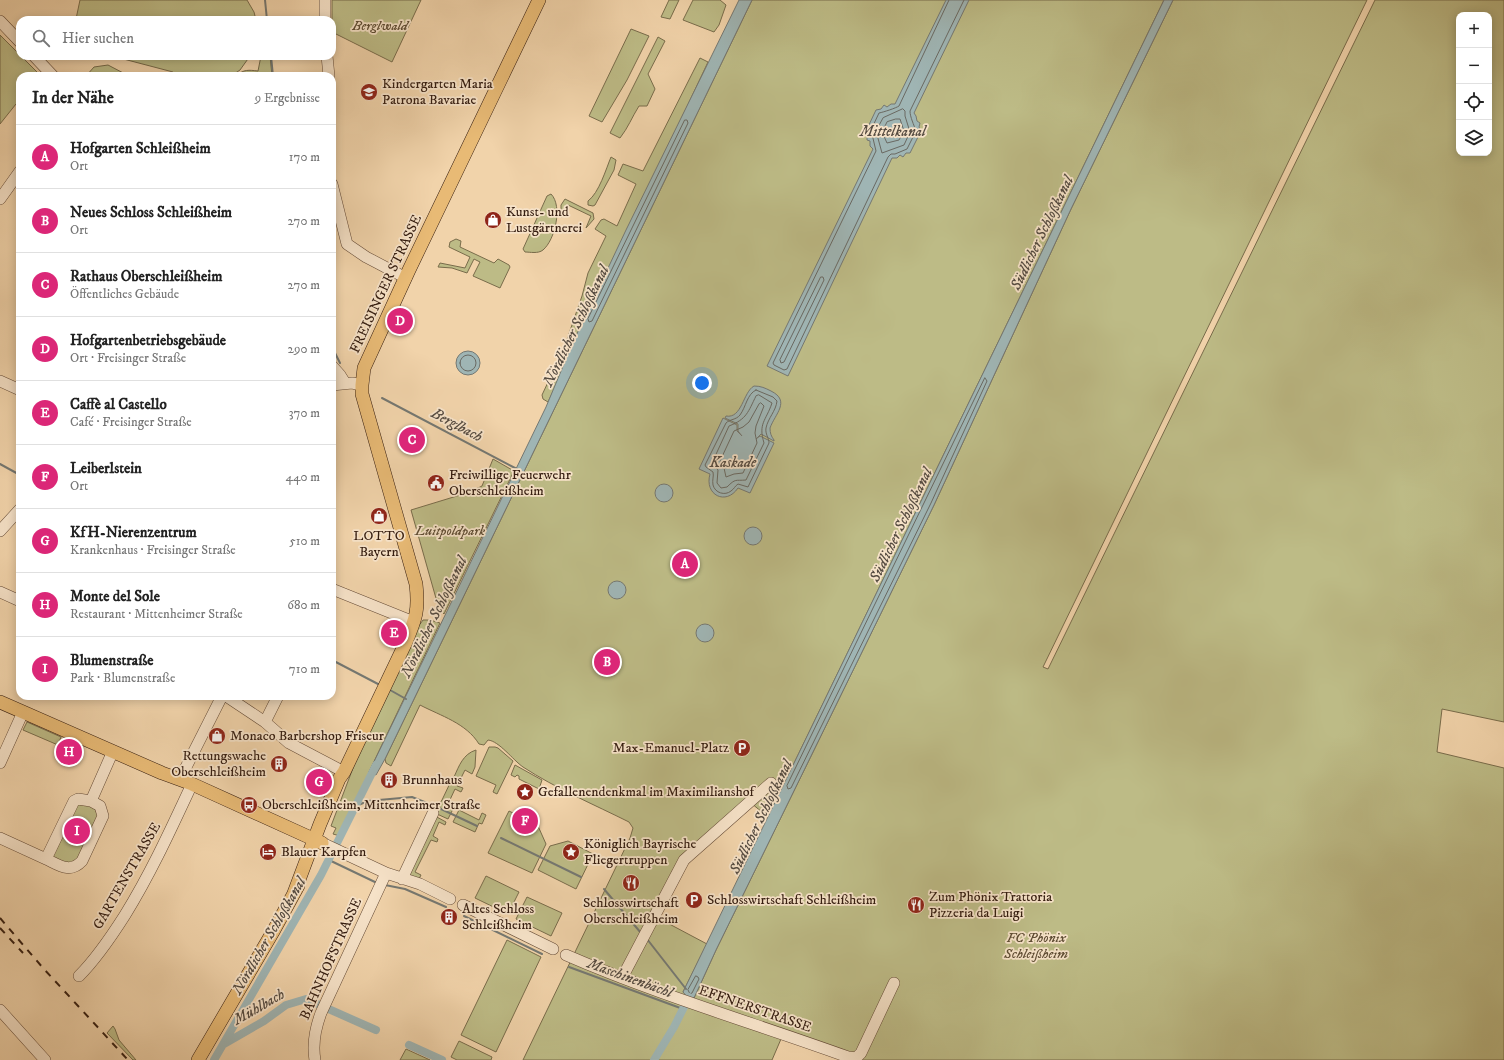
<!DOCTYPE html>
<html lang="de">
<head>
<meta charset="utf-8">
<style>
	:root { --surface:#fff; --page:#f6f6f6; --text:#222; --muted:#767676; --line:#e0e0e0; --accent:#db2777 }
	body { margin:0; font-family:"IM FELL DW Pica",serif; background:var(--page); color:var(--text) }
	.controls { position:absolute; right:12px; top:12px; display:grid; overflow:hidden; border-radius:8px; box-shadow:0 2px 10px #0003 }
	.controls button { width:36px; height:36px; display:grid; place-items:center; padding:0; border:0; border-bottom:1px solid var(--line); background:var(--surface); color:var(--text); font:20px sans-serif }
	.you { position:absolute; left:702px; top:383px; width:14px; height:14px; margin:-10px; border:3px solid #fff; border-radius:50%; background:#1a73e8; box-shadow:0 0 0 6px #1a73e833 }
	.badge { display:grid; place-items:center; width:26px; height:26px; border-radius:50%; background:var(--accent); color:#fff; font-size:13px; font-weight:700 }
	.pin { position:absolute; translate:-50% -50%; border:2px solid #fff; box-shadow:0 1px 4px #0006 }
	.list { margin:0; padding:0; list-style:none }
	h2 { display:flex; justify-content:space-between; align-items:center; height:52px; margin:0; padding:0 16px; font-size:17px }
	h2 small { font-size:13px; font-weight:400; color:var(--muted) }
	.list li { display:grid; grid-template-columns:26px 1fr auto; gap:12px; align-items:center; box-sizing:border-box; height:64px; padding:0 16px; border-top:1px solid var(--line) }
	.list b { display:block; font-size:15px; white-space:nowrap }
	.list p { margin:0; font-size:13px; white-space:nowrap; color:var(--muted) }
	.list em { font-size:13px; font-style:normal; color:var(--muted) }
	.icon { flex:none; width:22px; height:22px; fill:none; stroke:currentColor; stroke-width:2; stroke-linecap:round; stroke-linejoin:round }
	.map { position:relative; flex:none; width:1504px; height:1060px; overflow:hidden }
	.search { position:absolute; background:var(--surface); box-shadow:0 2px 10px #0003; left:16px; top:16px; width:320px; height:44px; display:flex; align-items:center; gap:10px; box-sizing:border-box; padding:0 14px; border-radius:12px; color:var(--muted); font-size:15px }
	.panel { position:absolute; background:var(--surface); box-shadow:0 2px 10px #0003; left:16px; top:72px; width:320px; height:628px; border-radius:12px }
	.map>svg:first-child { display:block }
	.green { fill:#bdbb86; stroke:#796c4b; fill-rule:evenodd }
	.water { fill:#9fb5b4; stroke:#757872 }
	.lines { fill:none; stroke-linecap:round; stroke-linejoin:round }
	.shore { stroke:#6a6962; stroke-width:1 }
	.stream { stroke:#757872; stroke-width:2 }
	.canal { stroke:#9fb5b4; stroke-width:8 }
	.minor-casing { stroke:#644a36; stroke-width:12 }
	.major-casing { stroke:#351d10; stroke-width:14 }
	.minor { stroke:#f6e2c8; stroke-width:11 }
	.major { stroke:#e8ba75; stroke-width:13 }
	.rail { stroke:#351d10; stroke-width:2; stroke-dasharray:7 7; stroke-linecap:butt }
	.labels { text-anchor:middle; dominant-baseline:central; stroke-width:3.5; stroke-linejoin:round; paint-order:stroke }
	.park-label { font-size:14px; font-style:italic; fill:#5e4c33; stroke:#f6e2c8 }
	.poi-label { font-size:14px; fill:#351d10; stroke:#f6e2c8; text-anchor:start }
	.street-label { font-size:14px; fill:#351d10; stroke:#f6e2c8 }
	.water-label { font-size:15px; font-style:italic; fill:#554b41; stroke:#f6e2c8 }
</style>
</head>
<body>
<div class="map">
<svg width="1504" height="1060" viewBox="0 0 1504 1060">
	<rect width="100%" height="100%" fill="#f1d3aa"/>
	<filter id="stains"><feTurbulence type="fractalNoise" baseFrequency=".005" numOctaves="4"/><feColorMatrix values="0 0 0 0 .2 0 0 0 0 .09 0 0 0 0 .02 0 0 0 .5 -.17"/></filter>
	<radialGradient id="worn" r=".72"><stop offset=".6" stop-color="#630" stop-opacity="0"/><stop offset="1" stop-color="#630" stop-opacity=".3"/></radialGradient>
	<path class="green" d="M80,0H247L254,12L256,20H83L82,19H76Z
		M332,0H421L392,62L332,32Z
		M669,0H679L670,19L661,17Z
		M693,0H720L726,5L719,25L714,32L683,20Z
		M752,0H1164L768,817L751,803L684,862L658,918L707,944L683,992L694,998L716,950L934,505L1071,209L1173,0H1367L1043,667L1048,669L1375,0H1504V722L1442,709L1437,752L1504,768V1060H851L784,1032L772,1060H523L630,838L633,828L629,822C595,805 555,788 523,767C513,760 499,741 488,740L484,745L479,744C466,723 441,716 420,705L391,766L386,763L385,759ZM1459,15H1489V153H1459Z
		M631,29L649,36L627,80L602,122L589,116Z
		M0,35L41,76H20V104H16L0,124Z
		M658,37L665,41L648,74L655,89L647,106H639C632,117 628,128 620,138L610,133Z
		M112,56H250L240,70L231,76H171L173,72Z
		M261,56H270L272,76H237C243,69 249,70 258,71Z
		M700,58L708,62L548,402L543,399L542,395L564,348L582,296L588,273L606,236L595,229L601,220L604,219L617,226L636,184L618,175L623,164L643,171Z
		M108,65L129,76H86L94,67Z
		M611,157L616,160L614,170L595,205L593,206L588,205V201C599,193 606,169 611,157Z
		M551,194C563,206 555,240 543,250C538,254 530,252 525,252L523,249L547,196Z
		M565,199L593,213L594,219L586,228L591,216L568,205L562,217H561V205Z
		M456,239L461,241L460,247L494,263L498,259L509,265L510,267L500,288L473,276L480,262L474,259L467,273L452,268L438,267L440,263L465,268L470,257L449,247L450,242Z
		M493,459L514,471L444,614L439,609L411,510L470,492L482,486Z
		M423,620H430L440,623L369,772L372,774L340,836L333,834L336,828L331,826L361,747L418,627Z
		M27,722L61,737L58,745L23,730Z
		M489,747H495L498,748L513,761L497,794L493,792L496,785L476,776Z
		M476,750L475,767L472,774L465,770L460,780L454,777C459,766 463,754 476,750Z
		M515,765L542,780L539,789L519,779V776L517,775L515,777L511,775Z
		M452,779L458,783L457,786L463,788L461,792L455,789L448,804L454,807L448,819L437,814L435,810L442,800Z
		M77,803L93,806L98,815L78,862L71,865L52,858Z
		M459,810L479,820L482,813L486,815L482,824L479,823L475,832L453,822Z
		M509,811L538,826L546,844L532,873L488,853Z
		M435,816L446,822L445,825L439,822L433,836L438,839L437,842L431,840L415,872L421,875L419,879L407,875Z
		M568,841L593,854L576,889L538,870L550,846Z
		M486,876L519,892L508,914L475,898Z
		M527,897L562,913L551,936L516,919Z
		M507,940L541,957L496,1052L461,1035Z
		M113,1026L115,1029L119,1040L136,1060H133L107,1033Z
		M459,1041L492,1057L491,1060H457L451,1057Z
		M406,1049L430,1060H400Z"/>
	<path class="water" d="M739,0H752L385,759L376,775L369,772L546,407L574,340L626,230Z
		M946,0H969L914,113L916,116L917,121L920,123L919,127L921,131L910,153H906L903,157L900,155L897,158H892L788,376L767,366L873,149L870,146V141L867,140V135L866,131L876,110L881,109L884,105L887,107L891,104H895Z
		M1164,0H1173L1071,209L934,505L716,950L694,998H688L683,992Z
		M456 363a12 12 0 1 1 24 0a12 12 0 1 1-24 0Z
		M754,386C761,386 765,388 771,391C791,401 775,414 770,428C770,433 771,436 774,440V441L761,434L756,439L760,436L774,443L750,493L738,488C726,506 704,495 710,474L699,469L723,418L737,425V431L742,436L738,431V424L725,418L726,416C742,419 743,392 754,386Z
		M655 493a9 9 0 1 1 18 0a9 9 0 1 1-18 0Z
		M744 536a9 9 0 1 1 18 0a9 9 0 1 1-18 0Z
		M608 590a9 9 0 1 1 18 0a9 9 0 1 1-18 0Z
		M696 633a9 9 0 1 1 18 0a9 9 0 1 1-18 0Z"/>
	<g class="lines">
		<path class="shore" d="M949,0L899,106C896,108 884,112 879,113L871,130L876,151L773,363L774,365L784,370L787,369L888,157L891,154H895L907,149L916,131C914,125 910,117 910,111L964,0
			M903,109L905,111V116L910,132L904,145L882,153L876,131L883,118Z
			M896,119H900L904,131L899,140L887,143L882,132L887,122Z
			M685,120H687L688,123L592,321L589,322L588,319Z
			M821,277H823L824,280L784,362L781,363L780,360Z
			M460 363a8 8 0 1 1 16 0a8 8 0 1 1-16 0Z
			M985,378L987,381L931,503L791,788L788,789L787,786Z
			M756,390L773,397L777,401C776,411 768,418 766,428C765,434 769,438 769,443L748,487L738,484C735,486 734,489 731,491C725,496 715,493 713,485C712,480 714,476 713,472L706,467L705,465L726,423C730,419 736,420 740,415C746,407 747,394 756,390Z
			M759,395L772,403C766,421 758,423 764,443L746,480C735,481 736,478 727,487L721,488L717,483L718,470L712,463L729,426C747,419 748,412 756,396Z
			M761,403L764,406L756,426L755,433L757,443L743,473L734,474L726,477L724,468L720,461L734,431L743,427L749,422L759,404Z
			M696,976L698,977L699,979L692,993L690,994L688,990Z"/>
		<path class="stream" d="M265,0L267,20
			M271,56L273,76
			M332,347L340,363
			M382,398L517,469
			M0,464L20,475
			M332,660L378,684
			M390,690L406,699
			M356,806L368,801L412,797L432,805
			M439,808L477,826
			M501,838L581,877
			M329,860L377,883
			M385,885L405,889L446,907
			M604,889L641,933
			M464,916L542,954
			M647,939L686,989
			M569,967L683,1009"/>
		<path class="canal" d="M224,1044L264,1021L286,1005L306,999L376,1030
			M409,1045L442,1060
			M214,1060L321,875L376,765
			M654,1060L674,1027L689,997"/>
		<g class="minor-casing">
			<path id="minor" d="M325,20V0
				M0,21L20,42
				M34,56L53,76
				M327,56L329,76
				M332,184L347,244L366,257L406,278
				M0,199L20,171
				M332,366L340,375L345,383
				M0,381L20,390
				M332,385L352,383L362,385
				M0,531L20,509
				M332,589L414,622
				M0,592L20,601
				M226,696L265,722L289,743L344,772
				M265,722L278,696
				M0,763L23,712
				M180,779L222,696
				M0,838L46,859L74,801L78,799L91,801
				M322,843L386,873L420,884L450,899
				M46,859C59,865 70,874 82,861L103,816L100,806L91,801L113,751
				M402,879L433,813
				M463,905L553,949
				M566,955C658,995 754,1023 848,1057L856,1058L861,1053L894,983
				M79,976C97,958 111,937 125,915C151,873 171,829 192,784
				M622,978L684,860L771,783
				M0,1010L45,1060
				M315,1060C312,1043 315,1029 321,1013L386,873"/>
		</g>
		<g class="major-casing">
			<path id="major" d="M0,702L162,773L192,784L322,843
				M294,893L320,824L339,779L344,772L406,642C416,618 419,610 416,584L362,394V385L364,368L409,270L539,0
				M198,1060L274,930L298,886"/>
		</g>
		<use href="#minor" class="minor"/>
		<use href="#major" class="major"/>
		<path class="rail" d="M0,918L43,968L128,1060
			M0,928L23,953"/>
	</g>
	<defs>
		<g id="school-disc" transform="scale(0.9)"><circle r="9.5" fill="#8f2418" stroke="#f6e2c8"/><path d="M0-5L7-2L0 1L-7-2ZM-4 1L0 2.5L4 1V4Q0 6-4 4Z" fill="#fff"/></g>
		<g id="shop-disc" transform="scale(0.9)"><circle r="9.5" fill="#8f2418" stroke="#f6e2c8"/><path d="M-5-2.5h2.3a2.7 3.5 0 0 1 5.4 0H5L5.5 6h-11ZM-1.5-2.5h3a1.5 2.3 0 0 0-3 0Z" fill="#fff"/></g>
		<g id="civic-disc" transform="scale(0.9)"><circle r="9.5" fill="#8f2418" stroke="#f6e2c8"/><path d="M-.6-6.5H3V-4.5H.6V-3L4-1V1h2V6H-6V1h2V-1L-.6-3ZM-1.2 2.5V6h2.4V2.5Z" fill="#fff"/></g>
		<g id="parking-disc" transform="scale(0.9)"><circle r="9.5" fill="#8f2418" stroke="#f6e2c8"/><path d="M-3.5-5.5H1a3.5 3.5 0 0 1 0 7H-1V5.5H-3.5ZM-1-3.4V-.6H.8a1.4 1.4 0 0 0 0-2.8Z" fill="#fff"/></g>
		<g id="building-disc" transform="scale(0.9)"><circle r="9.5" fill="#8f2418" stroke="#f6e2c8"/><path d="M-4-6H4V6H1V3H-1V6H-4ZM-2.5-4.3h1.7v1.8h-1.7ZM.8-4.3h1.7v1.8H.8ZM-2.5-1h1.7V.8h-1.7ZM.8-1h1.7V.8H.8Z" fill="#fff"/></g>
		<g id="sight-disc" transform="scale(0.9)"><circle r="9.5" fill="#8f2418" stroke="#f6e2c8"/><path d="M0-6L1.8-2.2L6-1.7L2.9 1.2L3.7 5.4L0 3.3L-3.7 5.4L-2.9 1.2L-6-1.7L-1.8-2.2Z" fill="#fff"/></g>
		<g id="bus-disc" transform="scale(0.9)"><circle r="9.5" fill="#8f2418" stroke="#f6e2c8"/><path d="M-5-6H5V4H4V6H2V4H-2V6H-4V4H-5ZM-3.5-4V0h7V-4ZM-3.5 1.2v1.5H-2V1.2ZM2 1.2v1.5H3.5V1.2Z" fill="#fff"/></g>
		<g id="hotel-disc" transform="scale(0.9)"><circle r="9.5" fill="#8f2418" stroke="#f6e2c8"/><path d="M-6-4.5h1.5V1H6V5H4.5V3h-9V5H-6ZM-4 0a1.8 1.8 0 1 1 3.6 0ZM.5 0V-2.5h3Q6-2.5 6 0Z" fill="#fff"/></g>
		<g id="restaurant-disc" transform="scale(0.9)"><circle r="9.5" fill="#8f2418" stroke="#f6e2c8"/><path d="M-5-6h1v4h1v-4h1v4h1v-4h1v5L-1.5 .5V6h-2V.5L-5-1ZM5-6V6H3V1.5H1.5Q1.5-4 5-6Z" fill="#fff"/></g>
	</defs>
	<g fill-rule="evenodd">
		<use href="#school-disc" x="369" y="92"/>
		<use href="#shop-disc" x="493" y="220"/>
		<use href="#civic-disc" x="436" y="483"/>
		<use href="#shop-disc" x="379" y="516"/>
		<use href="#shop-disc" x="217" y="736"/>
		<use href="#parking-disc" x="742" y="748"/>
		<use href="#building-disc" x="279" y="764"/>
		<use href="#building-disc" x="389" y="780"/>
		<use href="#sight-disc" x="525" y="792"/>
		<use href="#bus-disc" x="249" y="805"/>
		<use href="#hotel-disc" x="268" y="852"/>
		<use href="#sight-disc" x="571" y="852"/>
		<use href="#restaurant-disc" x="631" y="883"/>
		<use href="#parking-disc" x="694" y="900"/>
		<use href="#restaurant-disc" x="916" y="905"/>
		<use href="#building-disc" x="449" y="917"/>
	</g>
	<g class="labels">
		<g class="park-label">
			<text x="380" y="26">Berglwald</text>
			<text x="450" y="531">Luitpoldpark</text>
			<text x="1036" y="938">FC Phönix<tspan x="1036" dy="16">Schleißheim</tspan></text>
		</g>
		<g class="poi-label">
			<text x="382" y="84">Kindergarten Maria<tspan x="382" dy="16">Patrona Bavariae</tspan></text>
			<text x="506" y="212">Kunst- und<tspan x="506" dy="16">Lustgärtnerei</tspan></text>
			<text x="449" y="475">Freiwillige Feuerwehr<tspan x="449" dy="16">Oberschleißheim</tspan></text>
			<text x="379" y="536" text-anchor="middle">LOTTO<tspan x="379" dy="16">Bayern</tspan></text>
			<text x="230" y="736">Monaco Barbershop Friseur</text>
			<text x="729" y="748" text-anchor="end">Max-Emanuel-Platz</text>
			<text x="266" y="756" text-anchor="end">Rettungswache<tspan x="266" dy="16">Oberschleißheim</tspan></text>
			<text x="402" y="780">Brunnhaus</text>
			<text x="538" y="792">Gefallenendenkmal im Maximilianshof</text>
			<text x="262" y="805">Oberschleißheim, Mittenheimer Straße</text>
			<text x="584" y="844">Königlich Bayrische<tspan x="584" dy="16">Fliegertruppen</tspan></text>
			<text x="281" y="852">Blauer Karpfen</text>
			<text x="929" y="897">Zum Phönix Trattoria<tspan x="929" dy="16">Pizzeria da Luigi</tspan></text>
			<text x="707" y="900">Schlosswirtschaft Schleißheim</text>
			<text x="631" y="903" text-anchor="middle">Schlosswirtschaft<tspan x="631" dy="16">Oberschleißheim</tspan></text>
			<text x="462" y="909">Altes Schloss<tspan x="462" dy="16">Schleißheim</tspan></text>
		</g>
		<g class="street-label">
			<text transform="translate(386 284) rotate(-65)">FREISINGER STRASSE</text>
			<text transform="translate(127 876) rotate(-60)">GARTENSTRASSE</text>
			<text transform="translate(331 959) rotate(-66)">BAHNHOFSTRASSE</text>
			<text transform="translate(755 1009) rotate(19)">EFFNERSTRASSE</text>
		</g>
		<g class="water-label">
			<text x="893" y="131">Mittelkanal</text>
			<text transform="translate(1042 233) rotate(-64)">Südlicher Schloßkanal</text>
			<text transform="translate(576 326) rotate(-64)">Nördlicher Schloßkanal</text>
			<text transform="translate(457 425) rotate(28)">Berglbach</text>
			<text x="733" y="462">Kaskade</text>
			<text transform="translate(901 525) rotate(-64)">Südlicher Schloßkanal</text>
			<text transform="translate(434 617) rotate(-64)">Nördlicher Schloßkanal</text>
			<text transform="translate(761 817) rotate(-64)">Südlicher Schloßkanal</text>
			<text transform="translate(269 936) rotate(-60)">Nördlicher Schloßkanal</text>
			<text transform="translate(630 978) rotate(20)">Maschinenbächl</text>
			<text transform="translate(259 1007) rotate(-30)">Mühlbach</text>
		</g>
	</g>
	<rect width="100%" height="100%" filter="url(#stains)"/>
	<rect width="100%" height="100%" fill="url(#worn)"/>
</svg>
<div class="controls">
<button>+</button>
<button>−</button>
<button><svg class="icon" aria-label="locate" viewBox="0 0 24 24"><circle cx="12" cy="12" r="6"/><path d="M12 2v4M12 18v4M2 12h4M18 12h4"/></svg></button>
<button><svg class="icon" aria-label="layers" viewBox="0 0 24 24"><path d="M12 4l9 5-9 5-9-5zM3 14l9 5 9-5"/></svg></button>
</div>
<div class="you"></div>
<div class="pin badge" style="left:685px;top:564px">A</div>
<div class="pin badge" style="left:607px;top:662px">B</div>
<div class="pin badge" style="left:412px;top:440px">C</div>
<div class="pin badge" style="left:400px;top:321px">D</div>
<div class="pin badge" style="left:394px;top:633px">E</div>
<div class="pin badge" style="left:525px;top:821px">F</div>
<div class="pin badge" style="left:319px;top:782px">G</div>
<div class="pin badge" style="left:69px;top:752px">H</div>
<div class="pin badge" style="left:77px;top:831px">I</div>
<div class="search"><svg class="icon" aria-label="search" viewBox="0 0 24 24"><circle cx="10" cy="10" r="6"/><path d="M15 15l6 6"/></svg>Hier suchen</div>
<section class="panel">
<h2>In der Nähe<small>9 Ergebnisse</small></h2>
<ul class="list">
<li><span class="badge">A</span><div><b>Hofgarten Schleißheim</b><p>Ort</p></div><em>170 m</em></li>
<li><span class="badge">B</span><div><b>Neues Schloss Schleißheim</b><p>Ort</p></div><em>270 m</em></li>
<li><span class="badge">C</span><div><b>Rathaus Oberschleißheim</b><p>Öffentliches Gebäude</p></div><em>270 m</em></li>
<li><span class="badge">D</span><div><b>Hofgartenbetriebsgebäude</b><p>Ort · Freisinger Straße</p></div><em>290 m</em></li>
<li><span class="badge">E</span><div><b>Caffè al Castello</b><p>Café · Freisinger Straße</p></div><em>370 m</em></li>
<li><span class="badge">F</span><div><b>Leiberlstein</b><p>Ort</p></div><em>440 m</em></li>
<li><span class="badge">G</span><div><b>KfH-Nierenzentrum</b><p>Krankenhaus · Freisinger Straße</p></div><em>510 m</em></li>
<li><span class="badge">H</span><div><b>Monte del Sole</b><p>Restaurant · Mittenheimer Straße</p></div><em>680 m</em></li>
<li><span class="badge">I</span><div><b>Blumenstraße</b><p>Park · Blumenstraße</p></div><em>710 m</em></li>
</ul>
</section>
</div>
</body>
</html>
